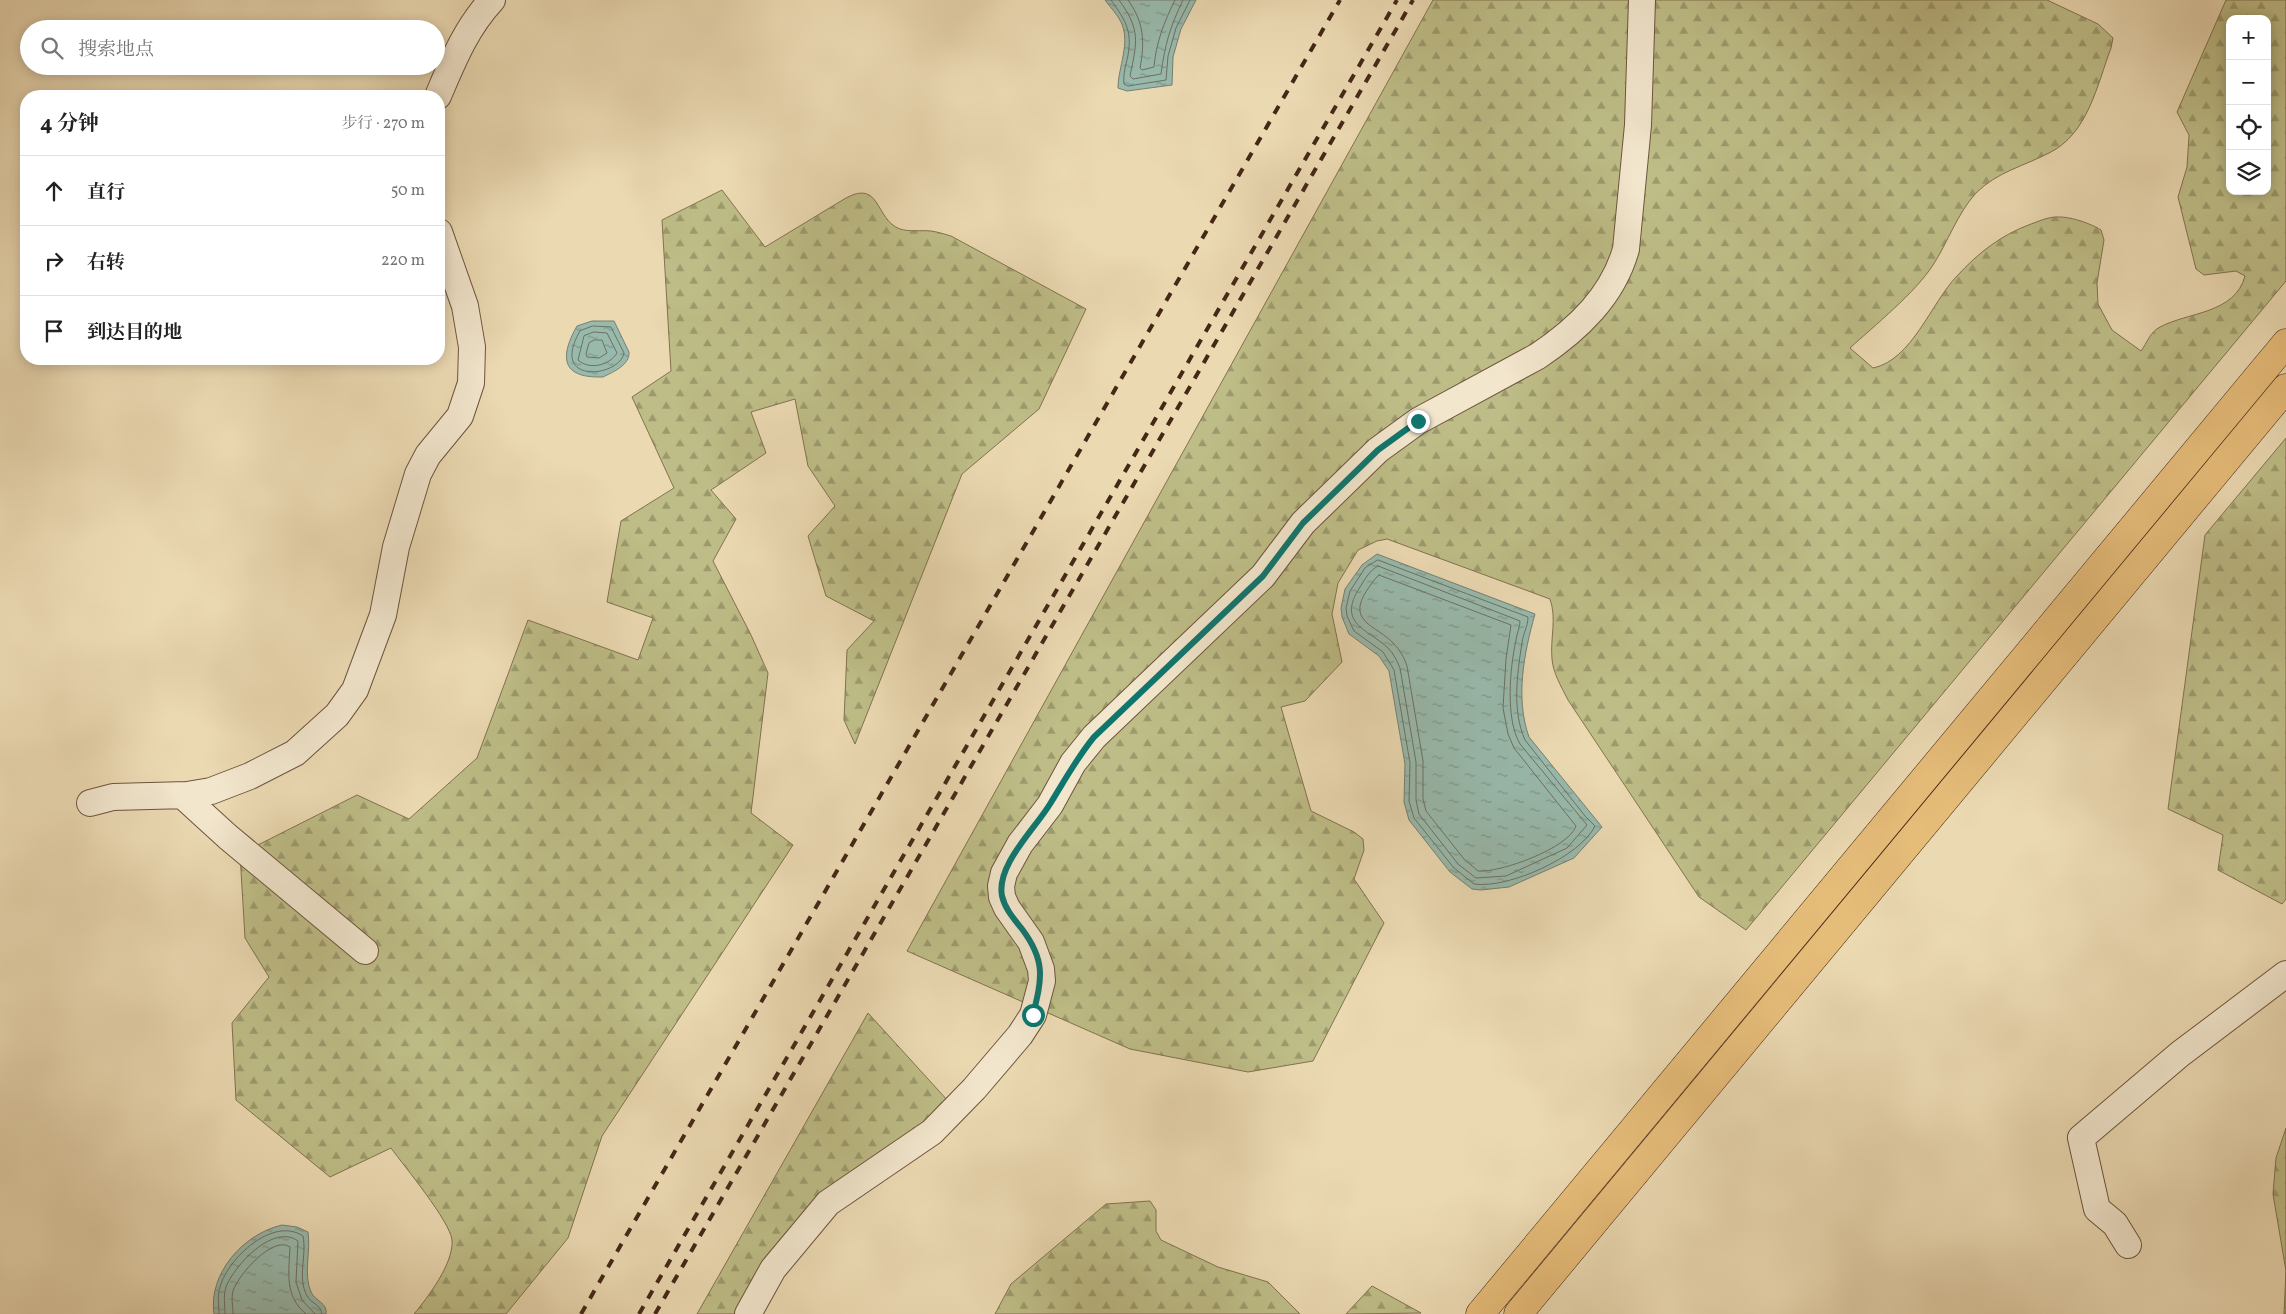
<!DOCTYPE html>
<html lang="zh">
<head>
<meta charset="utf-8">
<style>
	:root { --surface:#fff; --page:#f6f6f6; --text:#222; --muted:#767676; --line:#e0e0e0 }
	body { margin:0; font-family:Vollkorn,"Noto Serif SC",serif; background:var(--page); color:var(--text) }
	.controls { position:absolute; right:15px; top:15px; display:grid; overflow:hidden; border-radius:10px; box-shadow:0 2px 12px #0003 }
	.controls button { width:45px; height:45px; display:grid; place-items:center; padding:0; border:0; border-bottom:1px solid var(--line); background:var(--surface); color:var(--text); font:25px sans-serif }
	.stop { position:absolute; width:15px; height:15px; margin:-11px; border:4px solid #0f766e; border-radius:50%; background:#fff }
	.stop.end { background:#0f766e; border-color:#fff; box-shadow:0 1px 5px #0008 }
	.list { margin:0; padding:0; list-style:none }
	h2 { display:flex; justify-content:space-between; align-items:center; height:65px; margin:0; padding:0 20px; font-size:21px }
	h2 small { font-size:16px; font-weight:400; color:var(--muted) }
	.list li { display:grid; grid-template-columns:32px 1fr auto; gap:15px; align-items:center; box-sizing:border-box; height:70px; padding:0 20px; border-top:1px solid var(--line) }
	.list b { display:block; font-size:19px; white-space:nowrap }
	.list em { font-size:16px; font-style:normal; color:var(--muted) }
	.icon { flex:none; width:28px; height:28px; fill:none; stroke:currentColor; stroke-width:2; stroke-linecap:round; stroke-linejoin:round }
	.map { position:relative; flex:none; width:2286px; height:1314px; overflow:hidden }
	.search { position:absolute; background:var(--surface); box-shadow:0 2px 12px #0003; left:20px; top:20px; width:425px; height:55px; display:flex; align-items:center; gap:12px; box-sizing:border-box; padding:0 18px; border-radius:28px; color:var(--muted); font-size:19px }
	.panel { position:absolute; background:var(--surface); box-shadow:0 2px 12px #0003; left:20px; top:90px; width:425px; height:275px; border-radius:20px }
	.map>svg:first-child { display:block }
	.forest { fill:url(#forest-firs); stroke:#82724e; fill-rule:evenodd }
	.water { fill:url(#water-ripples); stroke:#777f71 }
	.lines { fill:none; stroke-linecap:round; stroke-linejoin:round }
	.shore { stroke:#6e7062; stroke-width:1 }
	.minor-casing { stroke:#6e543d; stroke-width:28 }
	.major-casing { stroke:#452716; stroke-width:29 }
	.minor { stroke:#f2e6cd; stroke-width:26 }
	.major { stroke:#e6bc79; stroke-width:28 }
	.rail { stroke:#452716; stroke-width:4; stroke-dasharray:9 9; stroke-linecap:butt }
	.route { stroke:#0f766e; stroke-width:6 }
</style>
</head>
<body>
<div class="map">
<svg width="2286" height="1314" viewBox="0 0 2286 1314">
	<defs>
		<pattern id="forest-firs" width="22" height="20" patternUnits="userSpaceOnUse" patternTransform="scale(1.25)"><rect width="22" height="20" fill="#bebd87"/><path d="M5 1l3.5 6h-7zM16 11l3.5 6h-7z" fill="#9c9a6d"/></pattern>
		<pattern id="water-ripples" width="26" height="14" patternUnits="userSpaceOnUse" patternTransform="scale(1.25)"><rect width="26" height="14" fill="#98baad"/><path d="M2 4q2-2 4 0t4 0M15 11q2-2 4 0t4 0" fill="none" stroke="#7e978c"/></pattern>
	</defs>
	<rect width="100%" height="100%" fill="#ebd9b2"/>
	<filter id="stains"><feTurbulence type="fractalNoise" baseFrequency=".004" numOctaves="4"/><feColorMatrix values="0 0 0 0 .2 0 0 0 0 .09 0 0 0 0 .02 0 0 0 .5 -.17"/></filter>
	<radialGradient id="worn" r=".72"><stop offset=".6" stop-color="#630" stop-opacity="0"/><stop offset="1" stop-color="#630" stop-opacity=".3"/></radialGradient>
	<path class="forest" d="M1433,0H2047L2098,24L2113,38L2111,48C2097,85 2088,134 2049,153C2024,166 1997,172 1976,193C1957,214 1948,242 1933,265C1916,292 1874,326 1850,348L1873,368C1912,360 1931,303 1957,276C1978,253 2001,235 2031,224C2037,222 2043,219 2049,218C2064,214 2088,222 2101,230L2104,240L2097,283L2098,304L2112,330L2141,351C2147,343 2150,332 2160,327C2188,312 2235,314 2245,276L2236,271L2204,275L2196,269L2178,197L2187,167L2189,135L2177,112L2226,0H2286V281L1746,930L1699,897L1568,700C1561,686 1553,673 1552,659C1550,638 1557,619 1550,599L1387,539L1377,541L1358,550L1338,583L1332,614L1342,662L1305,701L1281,707L1311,811L1354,832L1363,839L1364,850L1354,879L1384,923L1313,1061L1248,1072L1130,1049L907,951ZM2230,19H2267V191H2230Z
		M722,190L765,247L846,198C881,179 875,220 900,229C909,232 921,230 931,231C938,232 944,234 951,236L1086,309L1039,409L962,474L855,744L844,720L847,650L874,621L826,596L808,536L835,506L808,466L795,399L751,412L766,453L711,490L736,519L713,561L751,635L768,673L751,813L793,845L602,1136L568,1238L506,1314H414C428,1297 454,1263 452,1240C450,1221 404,1166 391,1148L330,1177L236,1100L232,1023L269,977L245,938L240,854L357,795L409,819L477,758L528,620L638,660L653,618L607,602L621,521L674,488L632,397L671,371L662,220Z
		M2286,438V899L2282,904L2218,870L2223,835L2168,809L2205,535Z
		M868,1013L959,1113L815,1227L759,1314H697Z
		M2286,1128V1314H2284L2286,1271L2273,1194L2276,1158Z
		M1150,1201L1156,1210V1231L1161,1240L1218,1267L1268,1282L1300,1314H995L1011,1284L1106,1204Z
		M1372,1286L1421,1313L1346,1314Z"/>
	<path class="water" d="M1105,0H1196L1181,29L1173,57L1172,85L1127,91L1118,88C1118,67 1131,43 1121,22C1117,14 1110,7 1105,0Z
		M592,321H614L629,352C630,365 613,372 603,377C595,377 586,377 579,374C557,366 569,340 577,326Z
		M1377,554L1535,614C1524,653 1515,698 1529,737L1602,827L1574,858L1509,887L1481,890L1472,889L1450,872L1409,820L1404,802L1405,764L1389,671L1379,656L1349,634L1342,617L1341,608L1345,589L1362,565Z
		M282,1225L297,1227L308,1232C311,1252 303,1273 311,1292C315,1301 328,1303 326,1314H214C208,1274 243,1234 282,1225Z"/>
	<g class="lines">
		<path class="shore" d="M1111,0C1127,22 1133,33 1127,60C1125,68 1123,76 1124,84L1128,86L1166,80L1168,56L1176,28L1190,0
			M1119,0C1141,30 1137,42 1130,76L1133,79L1161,74C1165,44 1170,27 1183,0
			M1128,0C1144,22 1145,42 1140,68L1142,70L1154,67C1156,43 1164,22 1175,0
			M593,326L611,327L624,353C620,377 548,386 580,331Z
			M594,332L607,333L617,353C609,366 589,370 578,360L584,336Z
			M595,340H602L607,353L599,358L587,357L586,354L589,343Z
			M1378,560L1528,617C1528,626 1523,634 1522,643C1517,674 1512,711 1525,740L1585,816L1595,826C1580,857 1508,889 1474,884L1454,868L1414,818L1409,801L1410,763L1394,670L1383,652L1354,631L1347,616L1346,608L1350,591L1365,568Z
			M1378,566L1520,621C1520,627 1517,633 1516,640C1510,668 1505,718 1520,744L1587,825L1567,848L1506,876L1476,878L1458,864L1419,814L1416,800V762L1400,668C1397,661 1394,654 1388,648C1368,629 1336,624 1360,587C1365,579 1370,570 1378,566Z
			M1379,575L1511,625L1506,659L1503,708L1508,734L1514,748L1576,826C1569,848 1500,873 1478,871L1464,859L1426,811L1423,799V761L1407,666C1404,657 1400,650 1393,643C1376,625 1346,622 1367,590C1371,585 1374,579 1379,575Z
			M219,1314C219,1304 217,1296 220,1287C228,1258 273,1216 303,1236C307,1256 297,1277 307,1296C311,1303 321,1305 322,1314
			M225,1314C225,1305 223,1296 226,1287C234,1266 273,1223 298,1241L296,1282L302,1300L315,1314
			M233,1314C233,1306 231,1299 233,1291C238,1275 273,1235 290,1247C289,1272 284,1296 306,1314"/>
		<g class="minor-casing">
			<path id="minor" d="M438,96C453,61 466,28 492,0
				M183,796L228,837L365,951
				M90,803L113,797L187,795L211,791L250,776L295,753L337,715L355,690L383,615L396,547L418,474L428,455L460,416L471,383L472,347L465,306L439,232
				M2128,1245L2115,1224L2097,1209L2081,1138L2180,1054L2286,974
				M748,1314L773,1269L828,1203L932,1132L974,1089L1020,1035L1033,1015L1042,981L1041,969L1031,942L1007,908L1002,897L1001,886L1004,873L1020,844L1050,805L1073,763L1094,737L1263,576L1303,523L1378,450L1418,421L1538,356C1578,329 1613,296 1626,249L1638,125L1642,0"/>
		</g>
		<g class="major-casing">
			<path id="major" d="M1480,1314L2286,343
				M1518,1314L2286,388"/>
		</g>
		<use href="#minor" class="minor"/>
		<use href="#major" class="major"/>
		<path class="rail" d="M581,1314L1340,0
			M639,1314L1397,0
			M655,1314L1413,0"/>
	</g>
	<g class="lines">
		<path class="route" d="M1033,1015C1042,978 1046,961 1022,929C1014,919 1005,909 1002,896C996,865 1035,829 1050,804C1065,780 1076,759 1094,737L1263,576L1303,523L1378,450L1418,421"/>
	</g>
	<rect width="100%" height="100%" filter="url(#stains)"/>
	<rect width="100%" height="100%" fill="url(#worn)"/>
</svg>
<div class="controls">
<button>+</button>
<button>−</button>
<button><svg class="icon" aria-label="locate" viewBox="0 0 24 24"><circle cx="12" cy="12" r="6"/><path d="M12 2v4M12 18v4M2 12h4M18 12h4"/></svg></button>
<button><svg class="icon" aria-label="layers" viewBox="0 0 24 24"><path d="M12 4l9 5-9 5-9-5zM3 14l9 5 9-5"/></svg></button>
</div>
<div class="stop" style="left:1033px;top:1015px"></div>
<div class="stop end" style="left:1418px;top:421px"></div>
<div class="search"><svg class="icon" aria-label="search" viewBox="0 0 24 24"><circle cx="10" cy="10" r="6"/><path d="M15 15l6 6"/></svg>搜索地点</div>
<section class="panel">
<h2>4 分钟<small>步行 · 270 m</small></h2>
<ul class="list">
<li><svg class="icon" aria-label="ahead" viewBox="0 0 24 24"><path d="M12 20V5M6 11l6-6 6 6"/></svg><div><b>直行</b></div><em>50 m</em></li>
<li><svg class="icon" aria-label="right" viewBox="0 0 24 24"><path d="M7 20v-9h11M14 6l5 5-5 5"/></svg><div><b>右转</b></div><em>220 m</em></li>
<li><svg class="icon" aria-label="arrive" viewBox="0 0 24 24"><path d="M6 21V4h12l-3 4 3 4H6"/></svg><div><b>到达目的地</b></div></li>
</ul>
</section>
</div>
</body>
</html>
